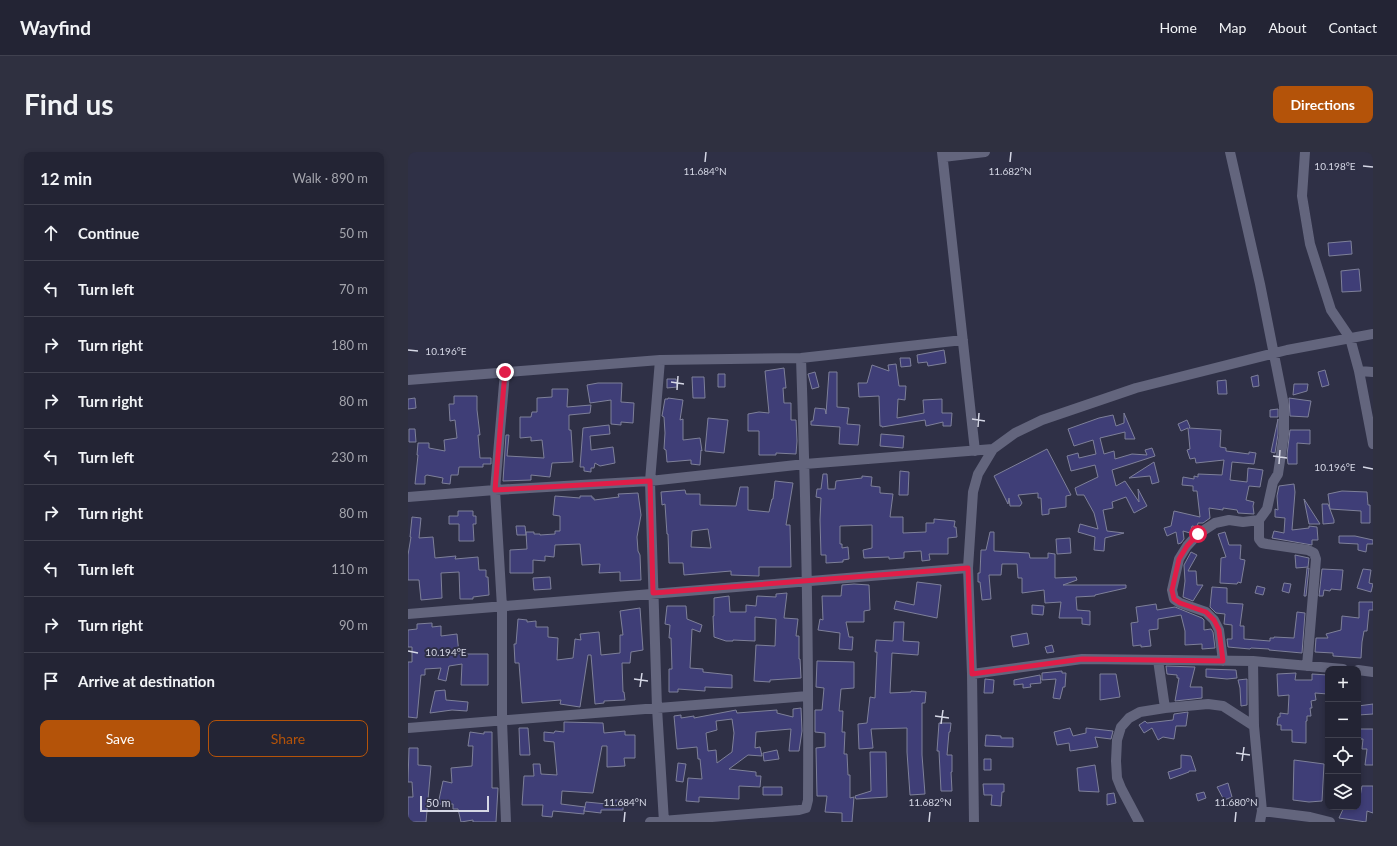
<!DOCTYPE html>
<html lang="en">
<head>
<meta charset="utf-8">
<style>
	:root { --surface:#232434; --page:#2f3040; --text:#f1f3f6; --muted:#a3a4ac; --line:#40414f; --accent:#b45309 }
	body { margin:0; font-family:Lato,sans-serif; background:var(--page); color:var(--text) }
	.controls { position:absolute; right:12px; bottom:12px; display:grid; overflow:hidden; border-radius:8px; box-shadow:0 2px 6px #0003 }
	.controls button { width:36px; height:36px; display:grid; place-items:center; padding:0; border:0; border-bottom:1px solid var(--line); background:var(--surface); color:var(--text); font:20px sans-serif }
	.scale { position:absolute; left:12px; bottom:10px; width:69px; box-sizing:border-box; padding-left:4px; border:2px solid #d5d7e5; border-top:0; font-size:11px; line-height:14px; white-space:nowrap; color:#d5d7e5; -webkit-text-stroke:3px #2f3046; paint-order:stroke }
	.stop { position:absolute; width:12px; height:12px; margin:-9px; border:3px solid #e11d48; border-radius:50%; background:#fff }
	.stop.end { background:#e11d48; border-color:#fff; box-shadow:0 1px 4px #0008 }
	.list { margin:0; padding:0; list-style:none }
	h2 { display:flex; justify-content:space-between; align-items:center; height:52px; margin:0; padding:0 16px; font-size:17px }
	h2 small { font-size:13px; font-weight:400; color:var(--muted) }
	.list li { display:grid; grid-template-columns:26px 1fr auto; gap:12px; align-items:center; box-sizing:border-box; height:56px; padding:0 16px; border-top:1px solid var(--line) }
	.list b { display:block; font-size:15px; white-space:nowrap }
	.list em { font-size:13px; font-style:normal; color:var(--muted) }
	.actions { display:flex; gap:8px; padding:12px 16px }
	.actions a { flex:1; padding:9px 0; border:1px solid var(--accent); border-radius:8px; text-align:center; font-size:14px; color:var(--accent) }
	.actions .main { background:var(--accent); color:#fff }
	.icon { flex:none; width:22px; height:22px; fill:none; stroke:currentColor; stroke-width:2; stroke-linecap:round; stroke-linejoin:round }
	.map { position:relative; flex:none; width:965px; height:670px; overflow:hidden; border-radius:8px }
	header { display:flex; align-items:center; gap:24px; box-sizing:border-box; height:56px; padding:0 20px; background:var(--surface); border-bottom:1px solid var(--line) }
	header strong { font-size:19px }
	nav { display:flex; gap:22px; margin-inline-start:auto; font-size:14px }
	.intro { display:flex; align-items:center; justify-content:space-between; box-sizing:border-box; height:96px; padding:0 24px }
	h1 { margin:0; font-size:28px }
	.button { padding:10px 18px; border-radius:8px; background:var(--accent); color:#fff; font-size:14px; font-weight:700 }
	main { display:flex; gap:24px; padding:0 24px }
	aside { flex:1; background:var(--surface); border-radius:8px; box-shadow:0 2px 6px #0003 }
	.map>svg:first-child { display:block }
	.building { fill:#3f3e77; stroke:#7e8099; fill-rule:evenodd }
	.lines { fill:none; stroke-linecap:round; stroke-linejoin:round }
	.minor { stroke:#63657d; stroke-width:10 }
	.route { stroke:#e11d48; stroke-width:5 }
	.ticks { fill:none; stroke:#d5d7e5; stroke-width:1.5 }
	.ticks-label { font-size:10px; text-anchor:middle; fill:#d5d7e5; stroke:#2f3046; stroke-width:4; stroke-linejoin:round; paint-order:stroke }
</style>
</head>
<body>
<header>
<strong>Wayfind</strong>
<nav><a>Home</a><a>Map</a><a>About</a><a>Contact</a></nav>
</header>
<div class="intro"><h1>Find us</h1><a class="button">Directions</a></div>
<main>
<aside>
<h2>12 min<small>Walk · 890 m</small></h2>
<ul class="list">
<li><svg class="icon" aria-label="ahead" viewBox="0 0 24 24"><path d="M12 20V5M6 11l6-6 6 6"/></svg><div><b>Continue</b></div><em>50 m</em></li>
<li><svg class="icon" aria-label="left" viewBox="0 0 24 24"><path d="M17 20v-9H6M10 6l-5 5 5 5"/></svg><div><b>Turn left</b></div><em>70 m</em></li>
<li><svg class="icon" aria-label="right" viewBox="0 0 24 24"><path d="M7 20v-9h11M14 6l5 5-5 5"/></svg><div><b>Turn right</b></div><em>180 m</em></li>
<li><svg class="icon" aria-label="right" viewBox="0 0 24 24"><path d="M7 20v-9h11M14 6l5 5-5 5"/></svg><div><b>Turn right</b></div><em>80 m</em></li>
<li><svg class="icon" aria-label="left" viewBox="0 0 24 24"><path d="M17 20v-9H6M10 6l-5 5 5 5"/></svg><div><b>Turn left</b></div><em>230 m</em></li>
<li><svg class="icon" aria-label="right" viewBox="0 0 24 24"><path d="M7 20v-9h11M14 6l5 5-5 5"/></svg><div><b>Turn right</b></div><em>80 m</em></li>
<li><svg class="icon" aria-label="left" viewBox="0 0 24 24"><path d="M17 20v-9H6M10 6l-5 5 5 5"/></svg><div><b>Turn left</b></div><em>110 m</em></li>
<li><svg class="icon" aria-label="right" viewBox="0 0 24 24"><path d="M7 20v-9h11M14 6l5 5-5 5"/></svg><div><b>Turn right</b></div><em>90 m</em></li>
<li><svg class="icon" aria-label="arrive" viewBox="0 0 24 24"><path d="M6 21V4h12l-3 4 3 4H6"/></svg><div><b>Arrive at destination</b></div></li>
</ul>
<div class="actions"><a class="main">Save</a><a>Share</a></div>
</aside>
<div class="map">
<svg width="965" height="670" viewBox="0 0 965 670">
	<rect width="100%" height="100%" fill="#2f3046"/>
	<path class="building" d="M943,89L944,102L921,104L920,91Z
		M951,117L953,139L934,140L933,119Z
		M536,198L538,211L520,214L519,210L510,211L509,203Z
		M492,206H502L503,214L493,215Z
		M488,212L491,234H498L497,248L490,247L489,266L516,261L515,248L534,247V261H544L543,274H535V270L518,274L517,268L474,275V274H472L471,244L451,245L450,231H459L464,213L481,219L480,213Z
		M376,216L378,236H375L376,251H383V268H388L389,289L388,302L368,301V303H351V279H340V262L351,260L361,261L357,219Z
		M917,218L921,233L914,235L910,220Z
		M407,220L411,235L404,237L400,222Z
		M421,220H429V255L441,256L439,272L452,273L450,293L431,292L432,275L403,273V269H405L407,256L417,257L418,262Z
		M310,222H317V235H310Z
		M850,223L851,234L845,235L843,225Z
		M284,225H296L297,246H285Z
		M259,227H268L269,235L259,236Z
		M818,228L819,242H810L809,229Z
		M190,231H214L213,250L226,251L225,271L213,270V273L203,272V248L182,251L179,233Z
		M886,232H900L899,239L885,243Z
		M144,237H160L159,255L183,253L182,261L161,263V278H163L165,310L144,311L142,325L123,323V328L95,329L98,283H101L99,304L136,306L134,288L123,289V285L112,286V265H123L124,260H129V246L144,245Z
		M46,244H69V258L72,283H70L72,306H83V312H75V315H51L50,323H43L42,332L34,331L35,326L19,323L17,324V332H7L10,303H9L10,291H21V296L37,299L36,288L49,286L47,268L42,269L41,252H46Z
		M7,246L8,256L0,257V247Z
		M260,246L275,248L272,268L275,267V288L292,286L294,299L293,298L292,313L283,312V308L259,310L258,298L256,297L257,281L256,265L254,264L257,247H260Z
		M881,246L903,249L900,265L882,264Z
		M870,257V265H862V258Z
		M716,261L727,287H717V280L692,286L696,302L706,299L707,307L724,302L739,303L737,298L744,296L747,304L704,318L708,334L717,329L731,350L730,337L739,354L726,361L718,345L704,350L705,356L695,358L699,379L716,381L697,386L696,399L686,398L687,385L670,380L672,372L690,377L686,361L676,343H669L667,336L690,325L687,313L663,319L659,304L670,301L671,306L688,302L685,288L666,294L660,277L691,266L705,263L708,274L716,271Z
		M300,266L320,268L316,301L297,299Z
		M870,267V282L867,301L863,300Z
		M779,268L782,275L781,276L813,278L812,295L818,296V299L841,302V300L848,301L846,312L824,310L822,328L839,330L840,316L855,318L852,335L841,334L838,348L846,350L845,354L846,362L830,361L829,358L815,356V358L801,356L802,366L795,371H790L789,375L784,374L782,381L775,379L776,387L773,391L770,392L768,380L759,384L756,376L763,374L766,359L792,365L789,339H785V334L774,333L775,325L786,327V324L790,325V322L814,323L816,308L788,311L787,306L782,307L779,298L782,297L780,276L773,279L770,272Z
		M201,273L202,282L182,284L183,296V298L205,295L207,311L192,314L187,311L186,316H183V320L176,319V315H172L175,276Z
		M1,277H7L8,290H1Z
		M882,278H902V292L889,291V312H880L879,303Z
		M473,282L496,284L495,296L472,294Z
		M639,297L663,343L658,344V355L641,357V362L634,363L633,346H630V341L610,343L614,351L612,354H602L601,346L600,352L586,324Z
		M746,310L751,330L744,332L742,324L721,326Z
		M492,319L501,320L500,343H491Z
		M415,322H419L420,337H427L428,329L454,326V324L464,325L463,334L472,335V341L485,342L482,365H495V381L518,380V371H526V367L547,369L546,375H548L549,385L540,386V402H521L522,408L514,409L513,399L496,400V406L481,407V405L456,406L455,398L464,396V373L432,374V392H434V396L440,395L441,407L435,408V410L418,411V403H413L412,368L413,346L408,345L409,337H413Z
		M367,329L385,331L378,373H382L383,415H351V424L323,423V419L276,423L275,411H261L260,382H259L257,352L254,353L253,340L277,338L278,342H292V353L328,354L332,335H340V358L361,360L364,347H365ZM300,377L303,396L283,395L284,379Z
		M886,332L887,340L884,378L901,376V374L909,375L910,388H904V393L864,386L866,379L876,381L877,366L867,365V357L870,358L869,344L871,334Z
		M934,339L959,340L960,353H962V371H953V359L922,357L920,342Z
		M230,341L233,363L229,385L230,399L232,403L233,428L212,429V420L191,421L192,412L174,413L172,392L147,393L146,405L137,404V409L125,408V421H102V398L119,397L118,380H126V382H132V383L147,382V379H152V364L145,363L147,344L172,346V344H184V346H186V348L211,345L210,342Z
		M896,347L912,372H901Z
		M914,352H920L926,368V371L915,372Z
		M50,359H65V364H68V372H65L66,389H51V372H41V364H50Z
		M4,365L13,366L11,386L25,385L27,406L48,404L47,407L70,405L71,418H78V425H80L81,443L65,445V447H52L51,420L33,421L34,446L13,448L11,428H0V403L3,385H2Z
		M108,374H117L118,383H109Z
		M582,380H586V399L621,401L622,406H640V401L647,402V426L668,425L669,428L655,433H718V436L687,443V444L668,445L669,458L682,459V473L674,472V466H651L653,450L637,451L636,438L614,441V426H610L609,412H594L593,423H581L583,447L574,448L572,430H570V421H572L573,398H578Z
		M817,380L821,393H833L832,407L837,408L833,431L830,430L829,432L812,431L813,406L818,405L810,382Z
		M931,384H947L965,388V392H959L958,400L950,398V392L931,391Z
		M662,386L663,401L649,402L648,387Z
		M783,400L789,403L780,419H788L789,433H795L785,449L775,445L777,429L776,413Z
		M887,403L901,406L900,415L888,416Z
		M899,416H901L898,444H896Z
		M914,417L935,418L933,438L923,437L922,439L916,438L915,444H911Z
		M955,417L963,418L961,431L965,432L963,440L949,436Z
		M142,425L143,437L126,438L125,426Z
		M509,430L533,433L529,466L486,457L488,449L506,453Z
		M876,431L883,432L881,441L874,439Z
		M446,432L461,433L462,458L456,459V470H438L441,485H445L444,498L431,497L432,481L410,478L412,467L415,468L414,444H433L434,433Z
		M849,434L857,436L855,443L847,441Z
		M804,435L819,436V451L835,452L832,474H836V487L862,489V486H866V485L886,486L889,460L897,461L894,501L861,498V497L843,496L842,497L820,495L819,487H824V473L816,472L817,462L808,461L802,455Z
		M379,441L376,466L390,467L388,484H391V507H392L393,526L362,528V530L346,529L348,493L367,494L368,467L347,465V489L325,488V489H318L306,485L305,464H306V446L321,444L322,460H338V453L348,454L349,444L368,445V442Z
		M951,450H965V458H961L959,479H956L954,490L953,506L925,504V501L907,500L908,486H920L918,482L933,478L934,464L951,466Z
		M748,452L749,458L767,455L794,466L796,468V478L803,477L805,480L807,496L794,497V492L777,493V479L773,463L750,467V477L741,478L743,494L733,495V493L725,494L723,471L730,470L728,455Z
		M624,453L636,454L635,463L624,462Z
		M259,454H278L279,467L294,473L292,480L284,477L282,516L295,517V520L324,523V536L297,535V539L270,537V540H261V517H264L263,486H261L262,473L257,472Z
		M232,456L235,498L223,500L222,511H214L215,540H216L217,548L196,549V551L187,552L183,503H180L172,555L152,552L153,548L114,551L111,511H107L106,492H108L110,467L119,468V470L128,469V475H140V485L150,486L149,508L165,506L167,487L173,488L172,482L191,480L193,503L212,501V483H215L212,459Z
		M486,470H496L495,489L511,490L510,503L484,501L482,541L503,540V539L518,540L517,551H514V603L517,642L502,643L499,600V576L463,577L465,596L451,597L450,572L459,571L462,545L467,546L469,500H467L468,488L485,489Z
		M24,471V475L33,474V484L49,482L51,502H80V533H53L54,512L41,514L38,529L30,527L33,516L17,517V523H13L9,566L0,565V510H4V495H0V478L9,477V472Z
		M619,481L621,492L605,495L603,484Z
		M644,493L646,500L639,501L637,495Z
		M409,509L446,510V536L433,537L431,559H435L434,580H437L436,602H439L440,623H442V646L446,645L444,670H434V661L417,660L419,644H409L408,596L417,595V581L407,580V558H414L416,536L408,535Z
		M758,514L787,515L782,535H794V546L767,549L771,526H769V523L759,522Z
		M798,517L828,518L829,526L819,527L798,525Z
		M654,519V521H658L657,535H655L652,547L645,546L648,527L634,528V521Z
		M888,521L887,528H904V522L920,523V542L907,541L908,548L903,549L904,556H902L903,564H899V569H898V591L884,590V578H873V573H869L870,565H872V561L880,562L881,543L870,544L869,522Z
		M692,522H708L712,545L692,548Z
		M632,523L633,531L622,532L623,535L615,536V532L606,533V528Z
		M577,527L586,528L585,541H576Z
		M839,527V553L833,554L832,536L830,528Z
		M37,538L38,548L60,550L59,559L44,558L22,561L27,539Z
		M965,552V562L950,563V554Z
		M393,556L394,579L391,599H381L383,577L348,580L347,596L352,595L354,604L340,603L321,617L348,620V624H353L352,635L331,634V647L291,645V650L278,649L280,626L294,627L292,607H290L289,595L269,597L266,564L273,563V566L286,564V566L328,558L329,561L369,558V561L385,565V557ZM324,567L326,581L324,600L309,611L308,598L300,599L298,581L309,578L308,569Z
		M780,560L778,574H768L766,587L755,585L750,588L744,576L736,581L731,573L737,569L739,571L765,568L766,562Z
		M156,570L195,571L196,581L217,579V583H227V606H216L217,614L199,615V594H194L185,641L154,639L153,652L177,655L176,659L178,650L199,652V648H215V658H193V661L176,659V662L145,659L144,665L134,664L135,653H114L116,624H126L125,612H132L133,622L149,623L146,590L136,589V580L146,581L147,579L156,580Z
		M531,571H543L542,580H541L539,603H544V620H543L544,639H533L531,599H529Z
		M111,576H120L122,603H112Z
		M662,576L665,584L678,581V576L705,579L703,587L687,585L690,595L662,599L661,591L649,593L646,580Z
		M950,577H965V613H957L959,597H954L955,587H951Z
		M62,580L76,582V580H84V636H90L88,670H65V668L53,670L50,657H45V652H30L35,629L44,631L43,616L64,614L65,594H60Z
		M578,583L593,584V586H605V595L577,594Z
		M1,596H10V613L23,614L18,670H0V645H5L4,630H0Z
		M369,598L371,607L356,609L355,601Z
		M462,600H478L479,645L448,647L447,644L463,639Z
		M773,603L783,604L788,619H781V620L762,627L760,620L773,616Z
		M576,607H583V618H576Z
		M886,608L916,612L914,649L901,650L885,648Z
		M270,611L278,612L275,630L268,629Z
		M687,613L691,640L671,639L669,616Z
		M820,631L824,645L816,648L809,635Z
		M575,632H596V640H594L593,654L583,653L584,643H576Z
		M954,634H965V661L959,659L958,670L931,666L936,655H950Z
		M355,635H374V643H355Z
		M796,640L798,646L790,649L788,642Z
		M706,641L708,651L699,653V642Z"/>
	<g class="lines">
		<path class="minor" d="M534,0L567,299
			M822,0L852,132L876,253V282L870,322L865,330L859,357L851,368V387L854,391L859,392L900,398L906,401L908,407L899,514
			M897,0L894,44L902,92L923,158L942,186L951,219L965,292
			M535,5L577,0
			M252,208L242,329L249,556L256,670
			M951,219L965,220
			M97,220L87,338L94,455V569L98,670
			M0,228L252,208L393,206L555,188
			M0,345L87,338L242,329L397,312L585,297
			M0,462L560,416
			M750,508L757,556
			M815,509L811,478L806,468L798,460L772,451L766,447L764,438L771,407L779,394L790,382L807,371L821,368L835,370L851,368
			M845,509L846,574L854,659L852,670
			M950,518L965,520
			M564,522L674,507L845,509L935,517
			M0,576L400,544
			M854,659L902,665L922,670
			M242,670L391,658L398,656L400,648C401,501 398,353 393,206
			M566,670L564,522L560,416L565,340L570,322L585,297L607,281L634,268L728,236L879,198L965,182
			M731,670L713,636L709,626L708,609L709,588L713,575L721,566L732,560L757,556L800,552L815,554L846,574"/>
	</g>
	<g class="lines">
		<path class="route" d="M97,220L87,338L242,329L245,441L560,416L564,522L674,507L815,509L811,478L806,468L798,460L772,451L766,447L764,438L771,407L779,394L790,382"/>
	</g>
	<path class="ticks" d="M297,10L298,0M602,10L603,0M955,14L965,15M0,198L10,199M263,230L276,232M269,238L270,224M564,267L577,269M570,275L571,261M865,304L879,306M871,312L872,298M955,315L965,317M0,499L10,501M226,527L240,529M232,535L234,521M527,564L541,566M533,572L535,558M828,601L842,603M834,609L836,595M216,670L217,660M521,670L522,660M827,670L828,660"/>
	<g class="ticks-label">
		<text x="927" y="18">10.198°E</text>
		<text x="297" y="23">11.684°N</text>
		<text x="602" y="23">11.682°N</text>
		<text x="38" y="203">10.196°E</text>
		<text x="927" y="319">10.196°E</text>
		<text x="38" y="504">10.194°E</text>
		<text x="217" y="654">11.684°N</text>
		<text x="522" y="654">11.682°N</text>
		<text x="828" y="654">11.680°N</text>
	</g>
</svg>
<div class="controls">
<button>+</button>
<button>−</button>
<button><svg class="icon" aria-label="locate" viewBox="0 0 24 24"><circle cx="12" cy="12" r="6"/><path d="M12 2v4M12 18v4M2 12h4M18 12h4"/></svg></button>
<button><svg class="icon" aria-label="layers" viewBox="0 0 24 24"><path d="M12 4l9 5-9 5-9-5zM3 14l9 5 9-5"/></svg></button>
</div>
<div class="scale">50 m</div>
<div class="stop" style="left:790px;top:382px"></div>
<div class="stop end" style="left:97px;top:220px"></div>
</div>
</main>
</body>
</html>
